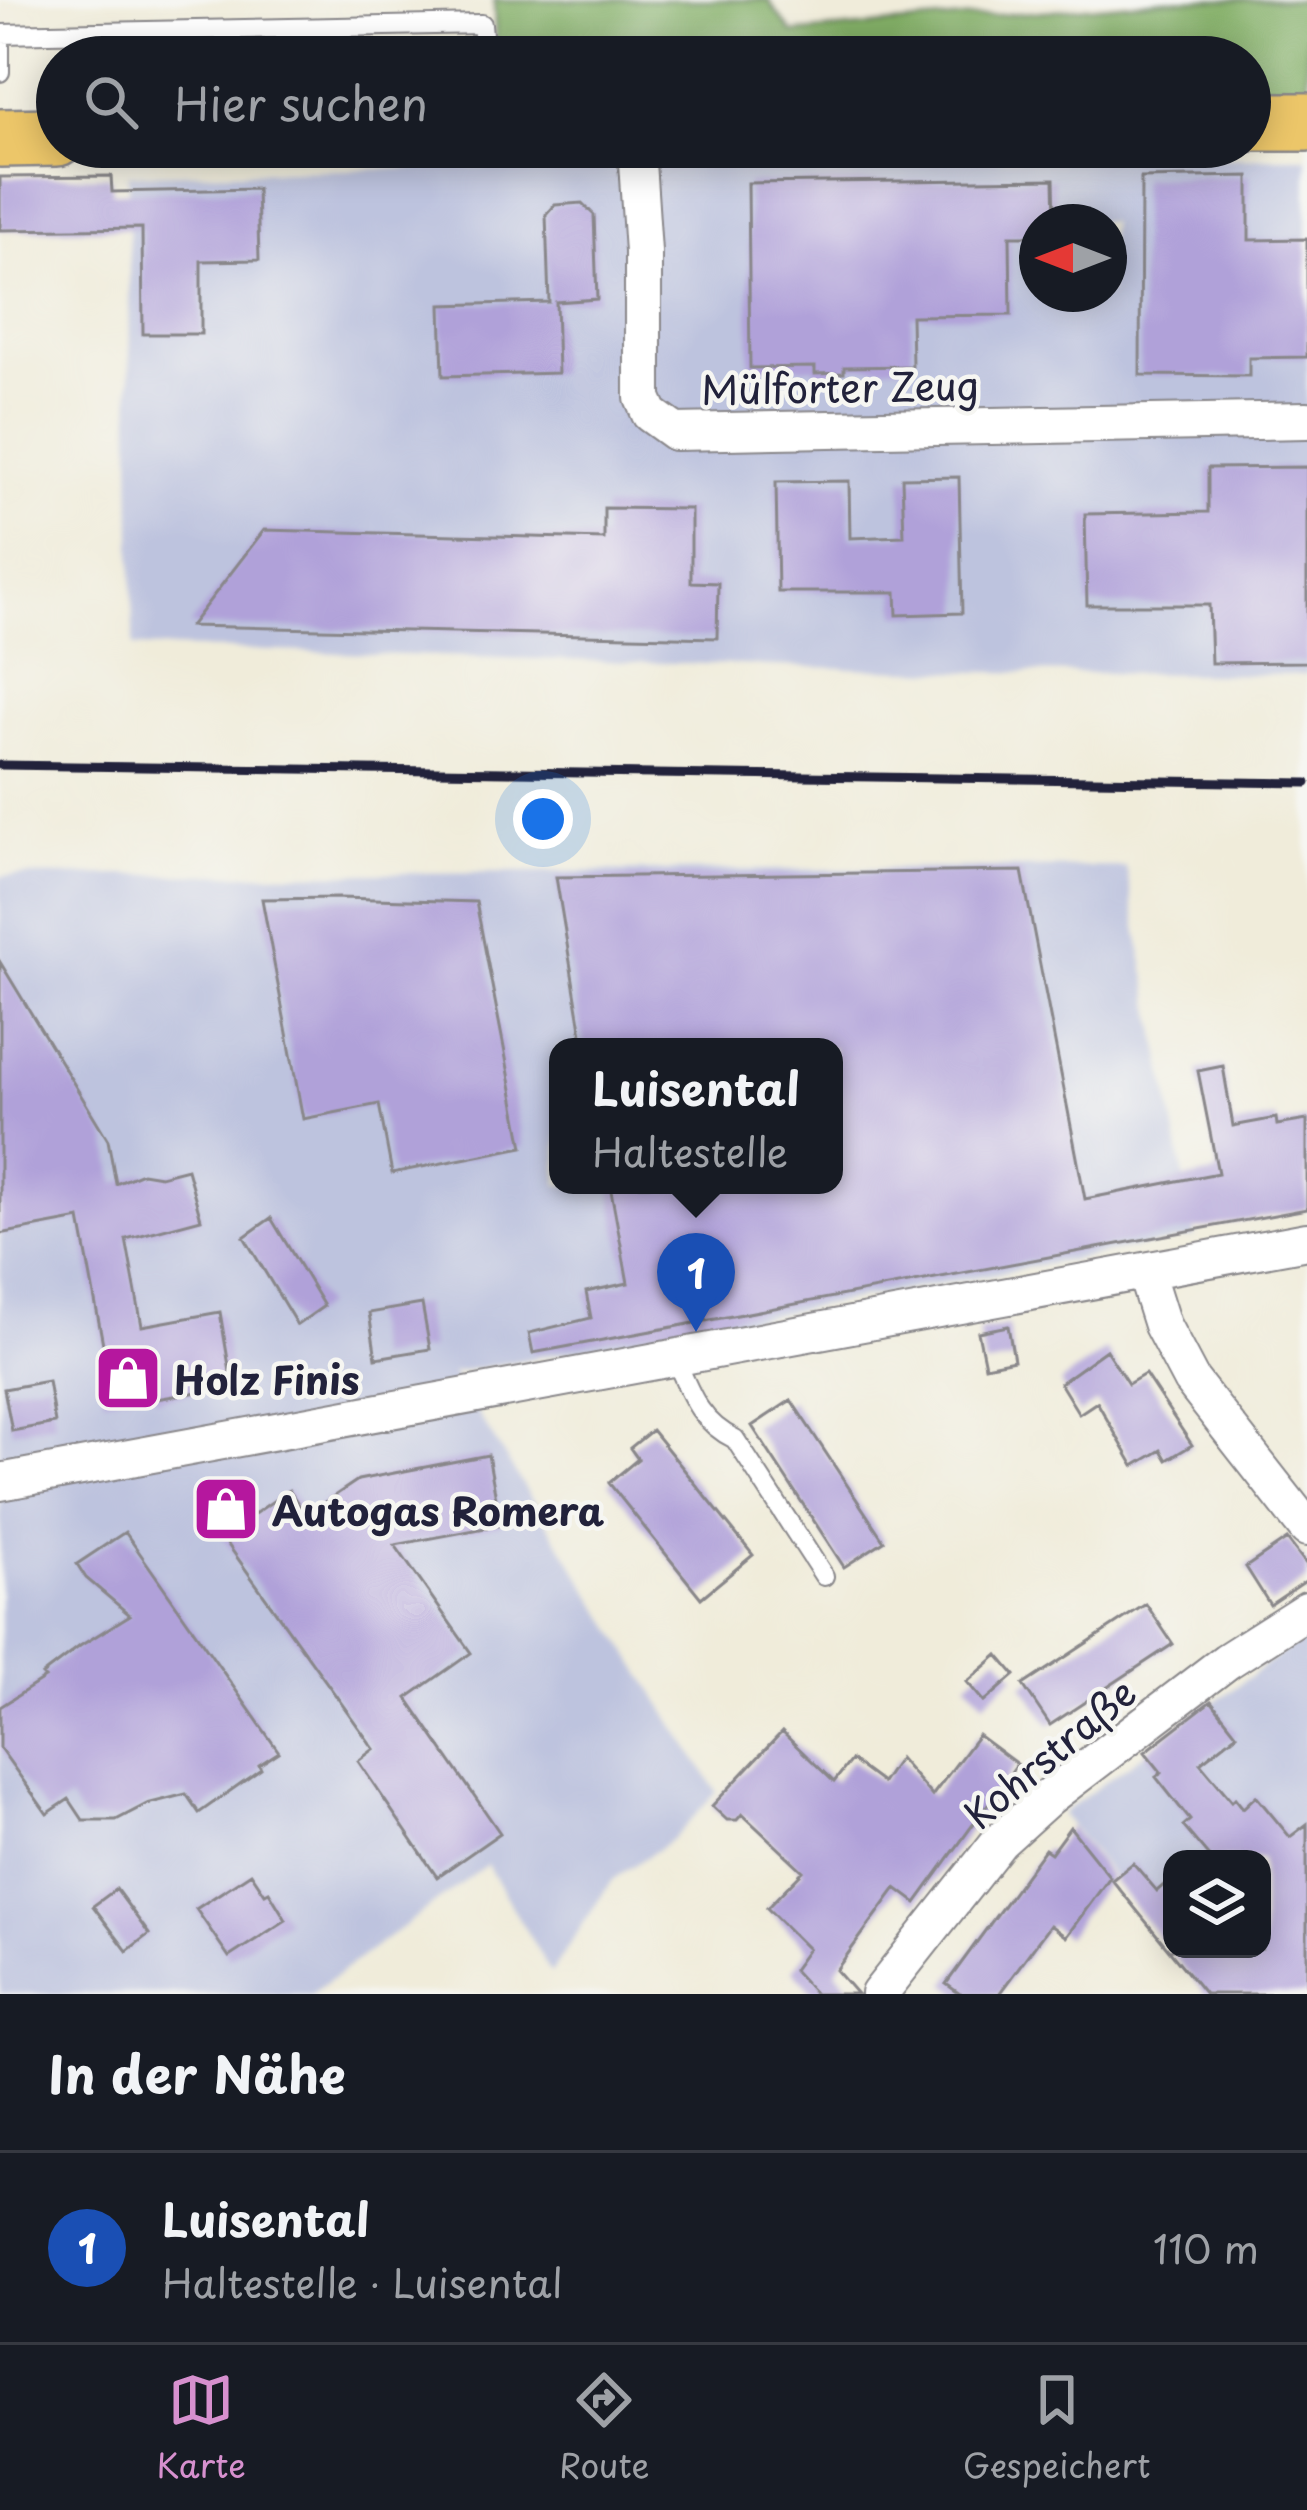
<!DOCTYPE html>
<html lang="de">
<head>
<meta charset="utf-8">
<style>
	:root { --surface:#171b24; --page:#242831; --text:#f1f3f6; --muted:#9ea1a6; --line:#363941; --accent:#d690ce }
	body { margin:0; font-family:"Playpen Sans",sans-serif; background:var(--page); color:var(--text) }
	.controls { position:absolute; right:36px; bottom:36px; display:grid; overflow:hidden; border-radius:24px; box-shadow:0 6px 30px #0003 }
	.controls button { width:108px; height:108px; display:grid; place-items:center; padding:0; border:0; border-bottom:3px solid var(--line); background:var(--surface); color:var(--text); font:60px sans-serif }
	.compass { position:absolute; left:1019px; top:204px; width:108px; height:108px; border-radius:50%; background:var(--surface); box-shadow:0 6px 30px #0003; rotate:270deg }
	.you { position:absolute; left:543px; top:819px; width:42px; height:42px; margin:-30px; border:9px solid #fff; border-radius:50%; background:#1a73e8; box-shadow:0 0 0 18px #1a73e833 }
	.badge { display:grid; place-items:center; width:78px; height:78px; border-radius:50%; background:var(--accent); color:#fff; font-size:39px; font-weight:700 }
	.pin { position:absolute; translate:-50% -99px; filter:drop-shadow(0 3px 6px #0008) }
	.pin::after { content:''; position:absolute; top:63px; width:42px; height:36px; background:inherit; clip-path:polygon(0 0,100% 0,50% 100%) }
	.popup { position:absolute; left:549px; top:1038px; width:294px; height:156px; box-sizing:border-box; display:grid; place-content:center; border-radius:24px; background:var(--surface); filter:drop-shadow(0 3px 9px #0005); font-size:39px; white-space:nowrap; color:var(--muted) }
	.popup b { font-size:45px; color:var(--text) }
	.popup::after { content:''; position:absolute; left:50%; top:100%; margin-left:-24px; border:24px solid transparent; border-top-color:var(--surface) }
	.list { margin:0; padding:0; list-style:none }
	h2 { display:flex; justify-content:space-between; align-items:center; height:156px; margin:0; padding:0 48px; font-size:51px }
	h2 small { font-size:39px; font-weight:400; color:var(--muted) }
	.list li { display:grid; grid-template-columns:78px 1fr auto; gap:36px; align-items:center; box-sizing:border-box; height:192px; padding:0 48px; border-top:3px solid var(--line) }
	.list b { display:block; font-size:45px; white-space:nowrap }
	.list p { margin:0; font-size:39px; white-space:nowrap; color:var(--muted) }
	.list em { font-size:39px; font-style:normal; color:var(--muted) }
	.icon { flex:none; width:66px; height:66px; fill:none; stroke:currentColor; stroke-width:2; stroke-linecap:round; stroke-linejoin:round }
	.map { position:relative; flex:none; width:1307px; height:1994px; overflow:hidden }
	.search { position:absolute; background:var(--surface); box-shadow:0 6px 30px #0003; left:36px; right:36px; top:36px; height:132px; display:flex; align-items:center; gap:30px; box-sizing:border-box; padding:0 42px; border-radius:66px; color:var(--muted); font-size:45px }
	.sheet { height:348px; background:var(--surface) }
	nav { display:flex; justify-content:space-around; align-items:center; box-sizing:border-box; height:168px; border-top:3px solid var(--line); background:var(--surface); font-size:33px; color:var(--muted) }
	nav a { display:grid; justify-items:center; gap:6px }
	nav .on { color:var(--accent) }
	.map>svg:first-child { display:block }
	.industrial { fill:#bdc3de; fill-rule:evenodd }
	.forest { fill:#81ad65; stroke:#526850; stroke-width:3 }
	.building { fill:#b0a1d9 }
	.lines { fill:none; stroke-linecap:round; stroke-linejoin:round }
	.lane-casing { stroke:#89878a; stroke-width:22 }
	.street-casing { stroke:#89878a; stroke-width:40 }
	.primary-casing { stroke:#89878a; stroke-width:62 }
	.lane { stroke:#fff; stroke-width:18 }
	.street { stroke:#fff; stroke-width:36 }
	.primary { stroke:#ecc669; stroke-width:57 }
	.rail { stroke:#22223b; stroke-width:9 }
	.labels { text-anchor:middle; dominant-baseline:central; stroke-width:9; stroke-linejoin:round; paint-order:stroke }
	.street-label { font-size:39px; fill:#22223b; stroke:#f6f6f2 }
	.poi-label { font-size:39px; font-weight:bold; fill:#22223b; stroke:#f6f6f2; text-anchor:start }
</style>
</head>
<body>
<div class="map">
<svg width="1307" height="1994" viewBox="0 0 1307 1994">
	<rect width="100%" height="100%" fill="#f6f6f2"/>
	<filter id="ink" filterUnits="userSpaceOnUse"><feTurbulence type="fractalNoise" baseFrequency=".00833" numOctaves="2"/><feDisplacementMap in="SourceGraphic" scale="24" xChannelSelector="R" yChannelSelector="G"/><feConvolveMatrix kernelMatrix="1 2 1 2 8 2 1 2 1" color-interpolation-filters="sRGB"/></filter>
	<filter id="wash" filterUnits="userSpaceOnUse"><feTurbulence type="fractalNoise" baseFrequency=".004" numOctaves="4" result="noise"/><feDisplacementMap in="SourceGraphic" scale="48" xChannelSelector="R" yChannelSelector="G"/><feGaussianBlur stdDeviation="2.7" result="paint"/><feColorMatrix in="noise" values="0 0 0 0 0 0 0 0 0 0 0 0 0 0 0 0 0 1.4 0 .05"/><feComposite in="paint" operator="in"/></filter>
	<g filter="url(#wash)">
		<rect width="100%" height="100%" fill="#f0ecda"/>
		<path class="industrial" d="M1307,157V675L974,672L133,647L128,174L875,159ZM1037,222H1109V294H1037Z
			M1126,867L1195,1237L452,1373L717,1792L674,1838L612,1880L551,1973L487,1865L311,1994H0V876ZM558,1047H834V1185H558Z
			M1307,1635V1994L1262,1949V1859H1172V1948L1061,1814Z"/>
		<path class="forest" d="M494,0H768L792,33L1170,0H1307V105L1250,104V57H496Z"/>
		<g id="blocks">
			<path class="building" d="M111,176L112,192L257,189L259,260L201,261V334H143L142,228L0,230V177Z
				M1249,176V240L1307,239V357L1249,358V376L1140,375L1141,178Z
				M1054,179L1055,222H1037V236H1010L1011,315L911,316L912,366L844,367V373L815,374V367L750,368L748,183Z
				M582,203L594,215L597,299L556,302L558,373L443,376L441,305L549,302L546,215L555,205Z
				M1307,467V662L1211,663L1209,605H1087L1085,514L1208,512V468Z
				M959,477L962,613L897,615L896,592H778L776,482L849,481L850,538L904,536L902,478Z
				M604,508L691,509V582L718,583L717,638L190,626L264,530L604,539Z
				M1022,871L1085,1199L1218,1173L1198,1071L1223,1066L1233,1126L1276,1118L1277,1125L1307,1120V1209L533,1353L529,1333L591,1318L586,1292L628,1283L610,1185H834V1047H584L556,877Z
				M339,898L476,902L523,1147L392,1173L379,1104L303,1119L262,899Z
				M0,962L108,1140L116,1184L142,1173L160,1176L187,1169L201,1219L126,1239L142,1326L220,1312L230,1372L204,1391L156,1399L154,1390L104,1399L97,1357L105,1355L80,1219L0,1234Z
				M271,1218L324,1306L297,1325L244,1237Z
				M422,1304L430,1349L376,1358L369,1313Z
				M1008,1326L1014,1360L985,1366L978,1332Z
				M1106,1350L1128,1384L1145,1374L1192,1445L1167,1460L1161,1450L1134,1466L1097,1402L1079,1414L1060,1383Z
				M48,1381L55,1423L12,1431L4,1389Z
				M791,1400L884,1541L844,1567L752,1426Z
				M652,1430L753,1555L701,1598L609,1483L638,1459L630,1448Z
				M488,1455L501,1525L395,1545L471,1653L407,1698L500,1833L437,1877L358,1761L374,1749L201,1507L232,1485L253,1515L289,1490L306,1515L358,1480Z
				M125,1532L279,1752L259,1765L261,1769L199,1813L186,1794L147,1804L116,1820H83L69,1799L47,1814L0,1748V1707L45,1678L42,1675L80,1646L130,1615L86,1578L77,1564Z
				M1287,1539L1307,1565V1580L1270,1605L1246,1567Z
				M1146,1604L1173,1644L1050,1725L1023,1685Z
				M998,1655L1015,1675L984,1702L967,1682Z
				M1211,1701L1237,1734L1200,1763L1232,1801L1235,1798L1243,1808L1256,1796L1290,1837L1307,1824V1994H1205L1112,1880L1133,1863L1157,1891L1172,1878V1949H1262V1859H1211L1183,1826L1190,1820L1156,1777L1162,1773L1145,1752Z
				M782,1732L834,1782L851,1760L882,1783L899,1758L932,1796L978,1735L1017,1764L916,1903L896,1888L836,1970L857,1994H815L793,1970L808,1949L767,1908L803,1871L742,1814L737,1820H727L712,1806Z
				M1070,1827L1110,1877L1066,1937L1050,1925L999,1994H960L946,1984L1045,1849L1051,1853Z
				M251,1873L265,1894L269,1892L286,1920L229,1957L196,1909Z
				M116,1889L149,1934L127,1951L93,1906Z"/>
		</g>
	</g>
	<g filter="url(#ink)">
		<use href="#blocks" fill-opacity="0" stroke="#89878a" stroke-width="3"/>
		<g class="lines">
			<g class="lane-casing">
				<path id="lane" d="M0,34L482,24L485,57
					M0,35V72
					M675,1358C690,1392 699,1422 735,1439L824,1576"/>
			</g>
			<g class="street-casing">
				<path id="street" d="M636,147L643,252V398L650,414L675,432L1307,420
					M1145,1271L1162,1325L1191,1380L1307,1528
					M0,1482L1307,1241
					M879,1994L999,1842L1050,1796L1227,1661L1307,1610"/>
			</g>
			<g class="primary-casing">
				<path id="primary" d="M1250,122H1307
					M0,138L57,137"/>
			</g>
			<use href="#lane" class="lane"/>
			<use href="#street" class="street"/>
			<use href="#primary" class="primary"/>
			<path class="rail" d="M0,765L1307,783"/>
		</g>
	</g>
	<defs>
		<g id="shop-square" transform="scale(3.45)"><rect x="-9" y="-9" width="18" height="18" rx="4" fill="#b5179e" stroke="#f6f6f2"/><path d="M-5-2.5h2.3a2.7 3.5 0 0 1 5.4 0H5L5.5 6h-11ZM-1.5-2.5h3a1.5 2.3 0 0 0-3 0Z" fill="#fff"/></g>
	</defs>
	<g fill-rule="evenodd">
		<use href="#shop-square" x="128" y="1378"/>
		<use href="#shop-square" x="226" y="1509"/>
	</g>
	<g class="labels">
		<g class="street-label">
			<text transform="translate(840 386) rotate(-1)">Mülforter Zeug</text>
			<text transform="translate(1049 1752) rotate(-40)">Kohrstraße</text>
		</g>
		<g class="poi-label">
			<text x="174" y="1378">Holz Finis</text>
			<text x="272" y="1509">Autogas Romera</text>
		</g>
	</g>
</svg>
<div class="controls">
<button><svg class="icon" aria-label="layers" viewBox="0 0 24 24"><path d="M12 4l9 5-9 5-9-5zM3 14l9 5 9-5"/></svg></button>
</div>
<svg class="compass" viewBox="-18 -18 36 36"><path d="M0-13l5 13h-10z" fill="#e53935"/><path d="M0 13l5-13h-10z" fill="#9ea1a6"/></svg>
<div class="you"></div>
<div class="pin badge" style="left:696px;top:1332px;background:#1a4fb4">1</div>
<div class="popup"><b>Luisental</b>Haltestelle</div>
<div class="search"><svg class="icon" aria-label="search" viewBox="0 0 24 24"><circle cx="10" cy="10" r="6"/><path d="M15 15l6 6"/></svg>Hier suchen</div>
</div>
<section class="sheet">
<h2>In der Nähe<small></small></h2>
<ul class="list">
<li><span class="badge" style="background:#1a4fb4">1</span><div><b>Luisental</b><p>Haltestelle · Luisental</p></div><em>110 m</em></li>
</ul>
</section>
<nav>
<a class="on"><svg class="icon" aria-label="map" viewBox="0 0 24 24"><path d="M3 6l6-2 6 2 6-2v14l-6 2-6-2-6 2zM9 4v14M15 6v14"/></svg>Karte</a>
<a><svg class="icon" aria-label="directions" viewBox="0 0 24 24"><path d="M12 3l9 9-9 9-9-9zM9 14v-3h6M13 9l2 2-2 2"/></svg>Route</a>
<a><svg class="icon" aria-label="saved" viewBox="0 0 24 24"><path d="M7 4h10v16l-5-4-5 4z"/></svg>Gespeichert</a>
</nav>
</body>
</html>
